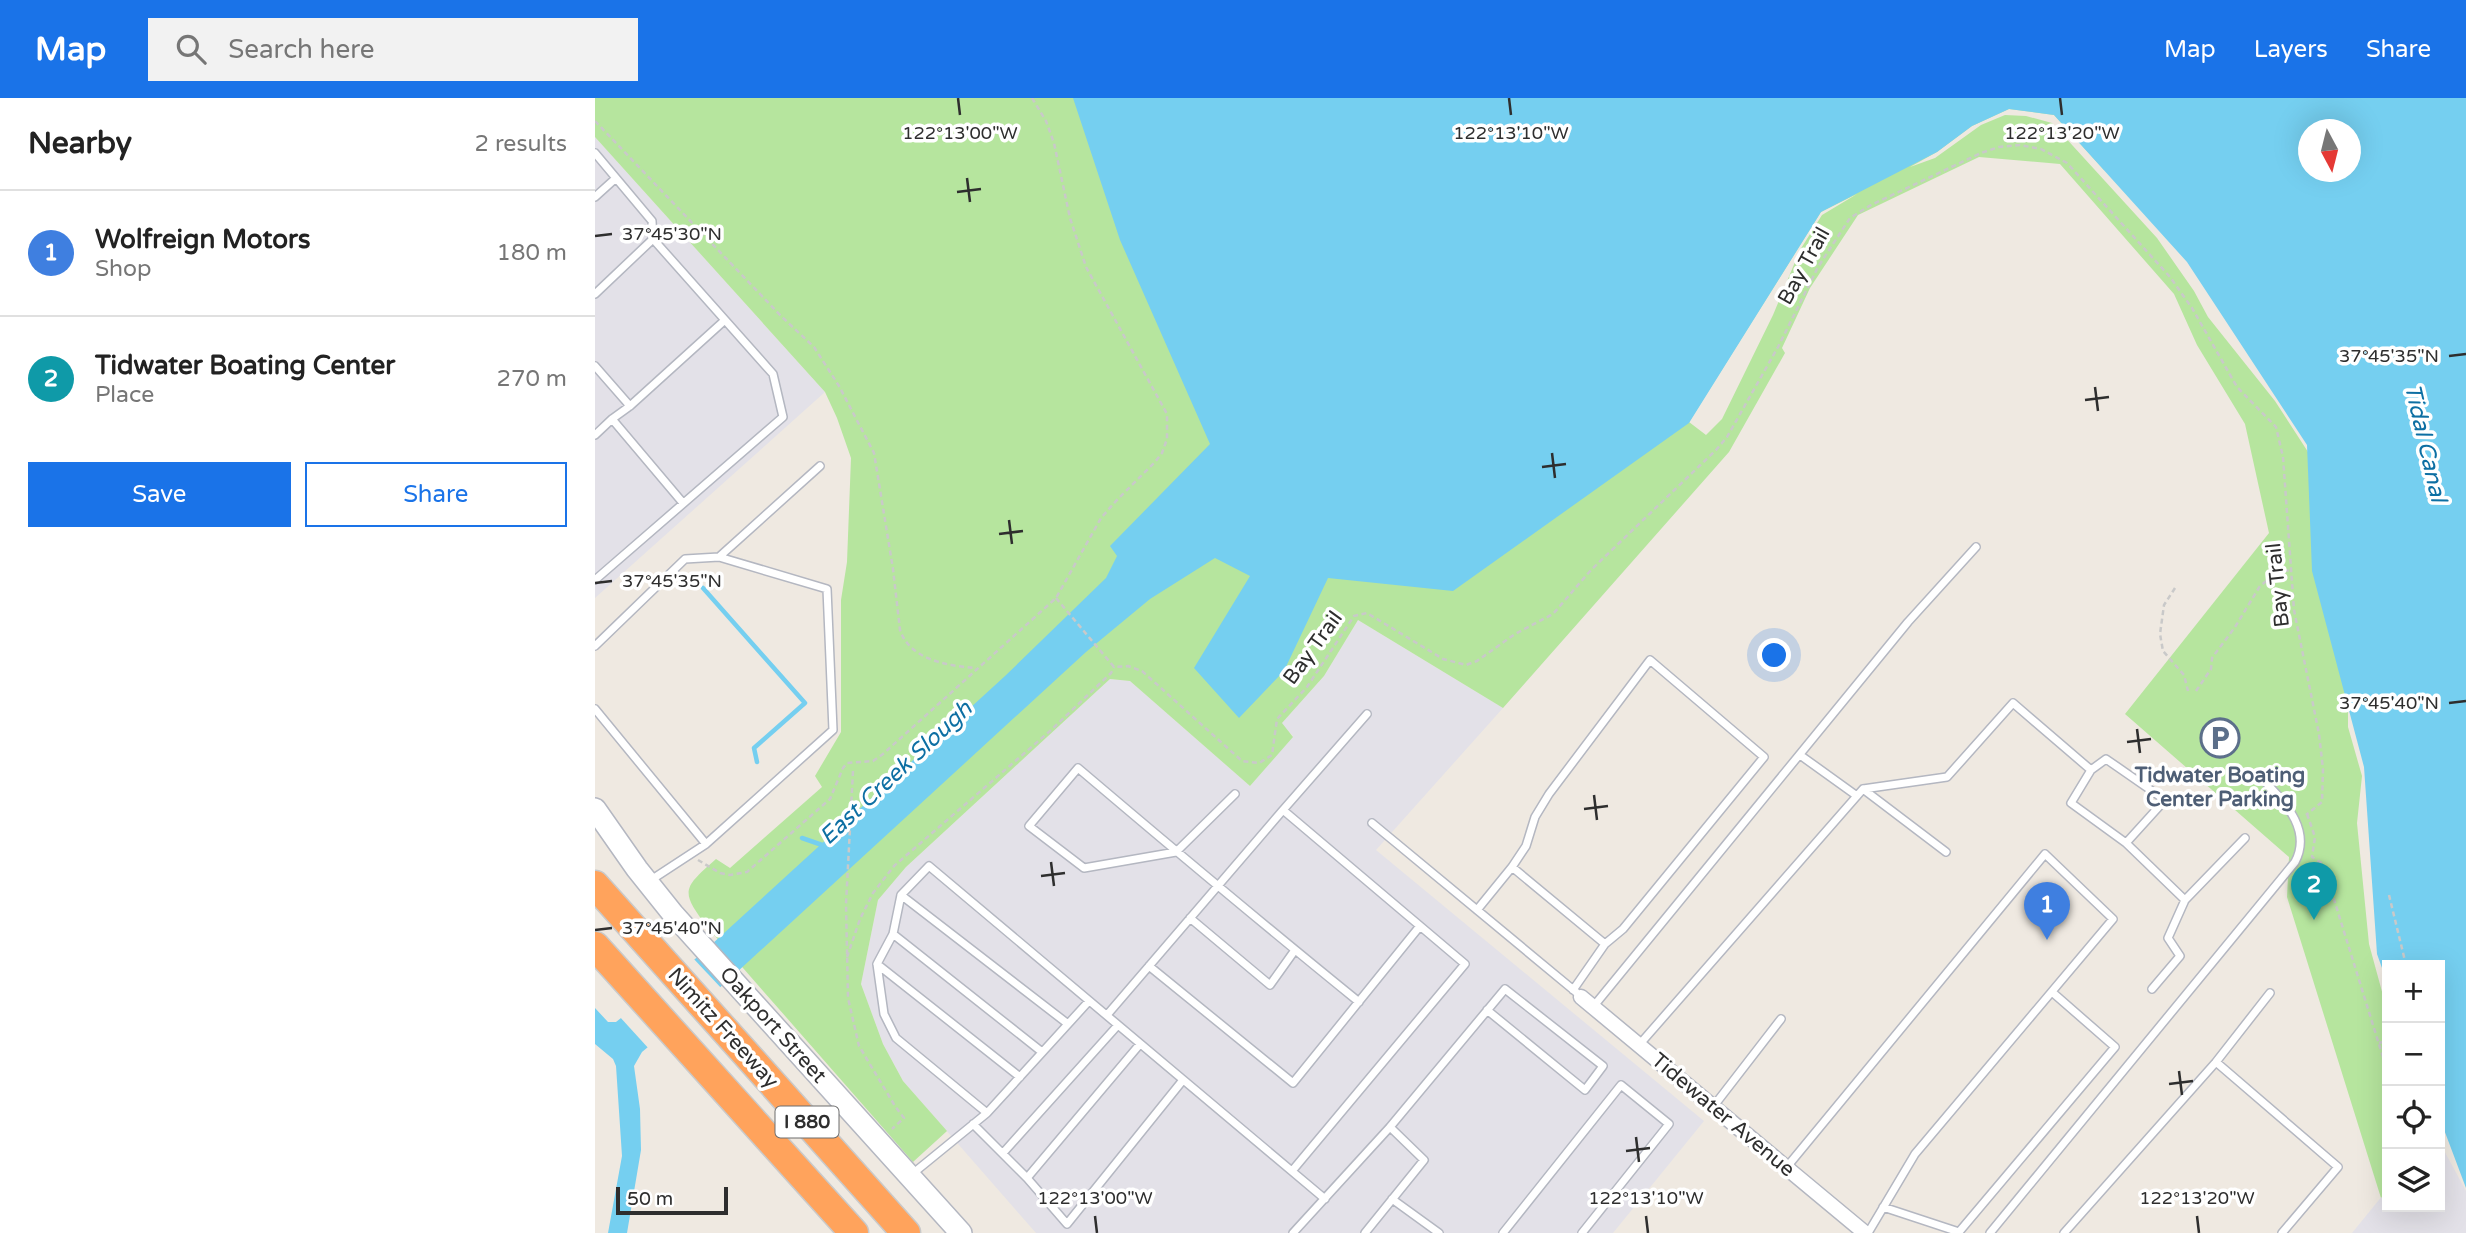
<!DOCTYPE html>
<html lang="en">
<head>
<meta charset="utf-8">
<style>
	:root { --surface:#fff; --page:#f2f2f2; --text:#222; --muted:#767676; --line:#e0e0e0; --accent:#1a73e8 }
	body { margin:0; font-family:"Varela Round",sans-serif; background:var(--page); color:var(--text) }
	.controls { position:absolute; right:21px; bottom:21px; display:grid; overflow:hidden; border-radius:0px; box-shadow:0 7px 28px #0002 }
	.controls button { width:63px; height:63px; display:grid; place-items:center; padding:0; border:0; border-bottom:2px solid var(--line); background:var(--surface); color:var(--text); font:35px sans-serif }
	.compass { position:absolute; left:1703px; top:21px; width:63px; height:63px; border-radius:50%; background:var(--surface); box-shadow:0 7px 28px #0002; rotate:173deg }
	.scale { position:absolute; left:21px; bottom:18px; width:112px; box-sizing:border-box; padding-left:7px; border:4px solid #2e2e2e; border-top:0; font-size:19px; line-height:24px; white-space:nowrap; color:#2e2e2e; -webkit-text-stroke:5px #fff; paint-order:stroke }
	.you { position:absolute; left:1180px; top:558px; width:24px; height:24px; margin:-18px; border:5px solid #fff; border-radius:50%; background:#1a73e8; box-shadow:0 0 0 10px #1a73e833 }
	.badge { display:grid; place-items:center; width:46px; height:46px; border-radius:50%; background:var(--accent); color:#fff; font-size:23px; font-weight:700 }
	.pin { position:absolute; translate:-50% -58px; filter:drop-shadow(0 2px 4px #0008) }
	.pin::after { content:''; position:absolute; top:37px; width:24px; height:21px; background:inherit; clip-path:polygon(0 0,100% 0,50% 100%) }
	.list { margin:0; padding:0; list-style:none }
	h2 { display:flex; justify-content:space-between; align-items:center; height:91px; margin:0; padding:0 28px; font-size:30px }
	h2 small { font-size:23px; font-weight:400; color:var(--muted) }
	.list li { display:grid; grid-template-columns:46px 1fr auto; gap:21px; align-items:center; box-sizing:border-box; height:126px; padding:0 28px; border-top:2px solid var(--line) }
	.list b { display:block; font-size:26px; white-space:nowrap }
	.list p { margin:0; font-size:23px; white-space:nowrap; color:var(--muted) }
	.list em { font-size:23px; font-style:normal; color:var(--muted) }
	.actions { display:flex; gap:14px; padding:21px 28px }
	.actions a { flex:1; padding:16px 0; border:2px solid var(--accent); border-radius:0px; text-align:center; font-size:24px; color:var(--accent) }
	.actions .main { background:var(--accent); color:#fff }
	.icon { flex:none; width:38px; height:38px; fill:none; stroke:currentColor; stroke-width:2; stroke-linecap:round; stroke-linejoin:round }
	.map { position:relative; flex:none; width:1871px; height:1135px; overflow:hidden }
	header { display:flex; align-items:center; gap:42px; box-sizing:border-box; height:98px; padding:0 35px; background:var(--accent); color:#fff }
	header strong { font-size:33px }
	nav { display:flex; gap:38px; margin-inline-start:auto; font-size:24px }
	.search { width:490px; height:63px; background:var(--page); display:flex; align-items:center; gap:18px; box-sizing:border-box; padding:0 24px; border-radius:0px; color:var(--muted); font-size:26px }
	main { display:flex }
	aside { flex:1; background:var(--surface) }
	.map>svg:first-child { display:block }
	.industrial { fill:#e3e1e8 }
	.green { fill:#b6e59e; fill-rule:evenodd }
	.water { fill:#75cff0; fill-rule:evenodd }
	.pier { fill:#efe9e1 }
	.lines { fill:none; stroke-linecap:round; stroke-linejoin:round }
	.stream { stroke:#75cff0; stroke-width:4.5 }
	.service-casing { stroke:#b4b7c1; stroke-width:10 }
	.minor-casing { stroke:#b4b7c1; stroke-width:17 }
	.secondary-casing { stroke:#b4b7c1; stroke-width:24 }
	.motorway-casing { stroke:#c9c9c9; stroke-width:31 }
	.path { stroke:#c9c9c9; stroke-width:2.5; stroke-dasharray:5 3.5; stroke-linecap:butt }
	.service { stroke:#fff; stroke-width:7 }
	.minor { stroke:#fff; stroke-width:14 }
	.secondary { stroke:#fff; stroke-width:21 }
	.motorway { stroke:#ffa35c; stroke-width:28 }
	.ticks { fill:none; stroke:#2e2e2e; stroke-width:2.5 }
	.labels { text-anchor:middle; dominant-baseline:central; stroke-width:7; stroke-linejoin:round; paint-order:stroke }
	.shield { fill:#fff; stroke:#6d6d6d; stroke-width:2 }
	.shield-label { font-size:19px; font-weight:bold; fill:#2e2e2e }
	.street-label { font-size:21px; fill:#2e2e2e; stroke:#fff }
	.service-label { font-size:21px; font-weight:bold; fill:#4e5e75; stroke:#fff }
	.water-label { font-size:23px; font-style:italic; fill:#0d6fa3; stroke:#fff }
	.ticks-label { font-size:18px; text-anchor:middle; fill:#2e2e2e; stroke:#fff; stroke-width:7; stroke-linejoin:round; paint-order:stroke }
</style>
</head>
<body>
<header>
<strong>Map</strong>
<div class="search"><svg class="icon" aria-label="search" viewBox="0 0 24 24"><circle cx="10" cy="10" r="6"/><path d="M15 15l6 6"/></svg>Search here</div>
<nav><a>Map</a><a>Layers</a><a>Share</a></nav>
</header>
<main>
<aside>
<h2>Nearby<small>2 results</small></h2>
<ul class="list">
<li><span class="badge" style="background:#3f7fe0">1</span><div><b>Wolfreign Motors</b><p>Shop</p></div><em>180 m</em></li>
<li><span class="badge" style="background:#0f9aa8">2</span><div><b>Tidwater Boating Center</b><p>Place</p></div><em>270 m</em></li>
</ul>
<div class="actions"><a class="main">Save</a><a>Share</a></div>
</aside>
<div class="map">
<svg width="1871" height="1135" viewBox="0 0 1871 1135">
	<rect width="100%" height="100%" fill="#efe9e1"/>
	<path class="industrial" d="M0,39L230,294L0,500Z
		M763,522L908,610L781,752L1109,1023L1018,1135H441L308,983L288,946L266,886L283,802L311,769L515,581L535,583L655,688L698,638L686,626L729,578Z
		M1845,1045L1871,1093V1135H1757L1792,1092V1109H1845Z"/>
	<path class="green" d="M0,0H1580L1509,72L1459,17L1414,11L1377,28L1342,54L1315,69L1340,60L1386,27L1410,17L1431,18L1457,25L1562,140L1599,193L1613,219L1680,303L1715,357L1753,559V629L1767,678L1762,725L1774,846L1792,912V1092L1786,1100L1692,799L1694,759L1530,616L1674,435L1650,326L1602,247L1579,196L1465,66L1384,59L1263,117L1215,190L1187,250L1190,255L1134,354L908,610L763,522L729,578L687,625L698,639L655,688L535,583L515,581L311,769L283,802L266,886L288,946L308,983L352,1033L318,1064L113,830C85,793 87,791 121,761L135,770L227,689L220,678L246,634V502L252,464L256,360L242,320L230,294L0,39ZM1262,96L1227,117L1205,152L1178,217L1127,321L1111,337L1094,324L1226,114Z"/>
	<path class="water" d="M478,0H1871V1090L1845,1021V867H1792V884L1782,856L1769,669L1717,473L1712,347L1592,164L1459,17L1414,11L1377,28L1342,54L1226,114L1094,325L858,493L733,480L689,573L644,620L599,570L655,478L620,460L555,501L491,554L129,886L47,954L39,968L45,1011L46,1052L32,1135H13L27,1058L21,968L18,961L0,946V910L13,924H21L105,857L410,578L511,480L522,458L515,448L615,346L525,142ZM1714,32H1756V74H1714Z"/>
	<path class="pier" d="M97,859L128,892L55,952L24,918Z"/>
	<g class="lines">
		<path class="stream" d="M108,490L210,605L159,650L162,664
			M207,740L230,748"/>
		<g class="service-casing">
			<path id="service" d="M0,55L57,123L58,141L178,276L188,319L0,482
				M0,99L21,80
				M0,196L58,141
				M0,268L35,308L130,222
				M17,321L35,308
				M0,337L17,321L88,405
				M124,459L225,368
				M0,548L90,461L124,459L232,491L238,632L111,746L56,782
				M0,611L111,746
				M1205,657L1262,698
				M1268,691L1351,754
				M640,696L581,754L489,770L434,728L483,670C576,749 669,827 764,904
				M688,712L772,616
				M777,725L981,894
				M1531,745L1590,802L1650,740
				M917,769L1010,846
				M306,797L473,926
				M882,812L917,769L931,748L940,719L954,696L1055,562L1169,659L1028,831L1010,846L978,892
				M595,820L675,887L700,852
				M298,836L447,954
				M282,866L425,979
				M554,868L698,985L825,828
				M1557,891L1585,858L1573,840L1590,802
				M998,909L1313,524L1381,449
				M512,917L688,712L870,866L697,1073
				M1044,947L1268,691L1352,679L1418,605L1496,672L1511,661L1570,702L1531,745L1476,705L1496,672
				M1621,964L1675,895
				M1118,1009L1186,921
				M392,1015L494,903
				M378,1026L432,1080L545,946
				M408,1055L523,927
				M1191,1070L1450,756L1518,821L1320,1056L1273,1135
				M316,1077L392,1015L301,940L289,916L282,866L298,836L306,797L334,768L730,1101
				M432,1080L472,1126L588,982
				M797,1101L844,1135
				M1288,1109L1364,1134L1520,949L1457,894
				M698,1135L795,1029L910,891L1008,968L990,992L892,912
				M770,1135L829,1062L795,1029
				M908,1135L1026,987L1074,1026L987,1135
				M1395,1135L1700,764C1716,734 1693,707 1672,686
				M1469,1135L1621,964L1743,1069L1687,1135"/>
		</g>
		<g class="minor-casing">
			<path id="minor" d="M986,899L1270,1135"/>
		</g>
		<g class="secondary-casing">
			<path id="secondary" d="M0,711L42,771L78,816L366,1135"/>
		</g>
		<g class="motorway-casing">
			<path id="motorway" d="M0,787L311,1135
				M0,848L259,1135"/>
		</g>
		<path class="path" d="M0,23L186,218L219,249L244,288L279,355L298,471L305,532C315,562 353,568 381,570
			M1580,490L1569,507L1565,536L1568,553L1589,577L1593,593
			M461,500L519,569L533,568L547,573L647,663L664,665L677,657L682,621L712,589L759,518L772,515L848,561L871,567L882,563L920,536L958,516L996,472L1121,352L1132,339L1183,249L1223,169L1255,120L1276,107L1386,55L1404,49L1425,47L1446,51L1472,65L1575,179L1597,210L1642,289L1681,329L1688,359L1699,512L1724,636L1728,671L1727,704L1711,717
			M1601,593L1616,571L1617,560L1640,529L1665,488L1683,474L1696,472
			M258,673L251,806L253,900L264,948L300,1008L309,1020L297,1031
			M1712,716L1720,739L1717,759L1728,766L1792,972
			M103,762L125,775L135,777L152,774L235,701L248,670L252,665L278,663L288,656L461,500L506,420L521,403L560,364L567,355L572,341V316L491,169L475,120L459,45L451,23L437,0
			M1794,797L1811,867
			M252,859L265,821L278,795L299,768L455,633L516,575L519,569
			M1784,945L1792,943"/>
		<use href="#service" class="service"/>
		<use href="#minor" class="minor"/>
		<use href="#secondary" class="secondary"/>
		<use href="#motorway" class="motorway"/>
	</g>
	<path class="ticks" d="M363,0L365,17M914,0L916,17M1465,0L1467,17M372,80L375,104M362,94L386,91M0,138L17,136M1854,258L1871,256M1500,289L1503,313M1490,302L1514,299M957,355L960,380M947,369L971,366M414,422L417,446M404,436L428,433M0,485L17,483M1854,605L1871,603M1542,631L1545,655M1532,644L1556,641M999,697L1002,722M989,711L1013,708M456,764L459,788M446,778L470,775M0,832L17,830M1584,973L1587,997M1574,986L1598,983M1041,1039L1044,1064M1031,1053L1055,1050M500,1118L502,1135M1051,1118L1053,1135M1602,1118L1604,1135"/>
	<defs>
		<g id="parking-ring" transform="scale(2.0125)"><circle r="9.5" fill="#fff" stroke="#5c6f8a" stroke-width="1.5"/><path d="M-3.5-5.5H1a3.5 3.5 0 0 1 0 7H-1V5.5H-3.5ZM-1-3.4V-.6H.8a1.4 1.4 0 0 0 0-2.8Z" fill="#5c6f8a"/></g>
	</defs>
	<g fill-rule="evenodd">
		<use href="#parking-ring" x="1625" y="640"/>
	</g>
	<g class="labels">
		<rect class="shield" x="180.5" y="1008.5" width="63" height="31" rx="5"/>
		<g class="shield-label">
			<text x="212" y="1024">I 880</text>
		</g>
		<g class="street-label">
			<text transform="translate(1209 168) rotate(-61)">Bay Trail</text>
			<text transform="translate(1683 487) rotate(-96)">Bay Trail</text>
			<text transform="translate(718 550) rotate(-54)">Bay Trail</text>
			<text transform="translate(178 927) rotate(48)">Oakport Street</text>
			<text transform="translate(128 930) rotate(48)">Nimitz Freeway</text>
			<text transform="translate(1128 1017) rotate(40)">Tidewater Avenue</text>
		</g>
		<g class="service-label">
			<text x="1625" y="677">Tidwater Boating<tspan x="1625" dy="24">Center Parking</tspan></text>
		</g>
		<g class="water-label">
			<text transform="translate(1830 345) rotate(77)">Tidal Canal</text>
			<text transform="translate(301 675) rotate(-43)">East Creek Slough</text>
		</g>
	</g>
	<g class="ticks-label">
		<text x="365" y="41">122°13'00"W</text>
		<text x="916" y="41">122°13'10"W</text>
		<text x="1467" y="41">122°13'20"W</text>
		<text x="77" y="142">37°45'30"N</text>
		<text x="1794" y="264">37°45'35"N</text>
		<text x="77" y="489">37°45'35"N</text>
		<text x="1794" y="611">37°45'40"N</text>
		<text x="77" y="836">37°45'40"N</text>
		<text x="500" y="1106">122°13'00"W</text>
		<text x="1051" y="1106">122°13'10"W</text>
		<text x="1602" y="1106">122°13'20"W</text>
	</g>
</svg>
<div class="controls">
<button>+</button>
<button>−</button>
<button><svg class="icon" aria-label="locate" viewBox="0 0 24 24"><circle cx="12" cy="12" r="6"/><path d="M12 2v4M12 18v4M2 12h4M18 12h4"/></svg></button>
<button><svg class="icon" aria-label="layers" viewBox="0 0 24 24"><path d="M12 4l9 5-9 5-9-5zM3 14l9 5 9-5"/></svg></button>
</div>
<svg class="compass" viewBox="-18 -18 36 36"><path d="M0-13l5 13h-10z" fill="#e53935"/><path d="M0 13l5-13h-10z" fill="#767676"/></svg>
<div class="scale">50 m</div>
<div class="you"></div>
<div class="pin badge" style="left:1452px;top:842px;background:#3f7fe0">1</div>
<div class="pin badge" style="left:1719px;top:822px;background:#0f9aa8">2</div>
</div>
</main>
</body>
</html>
